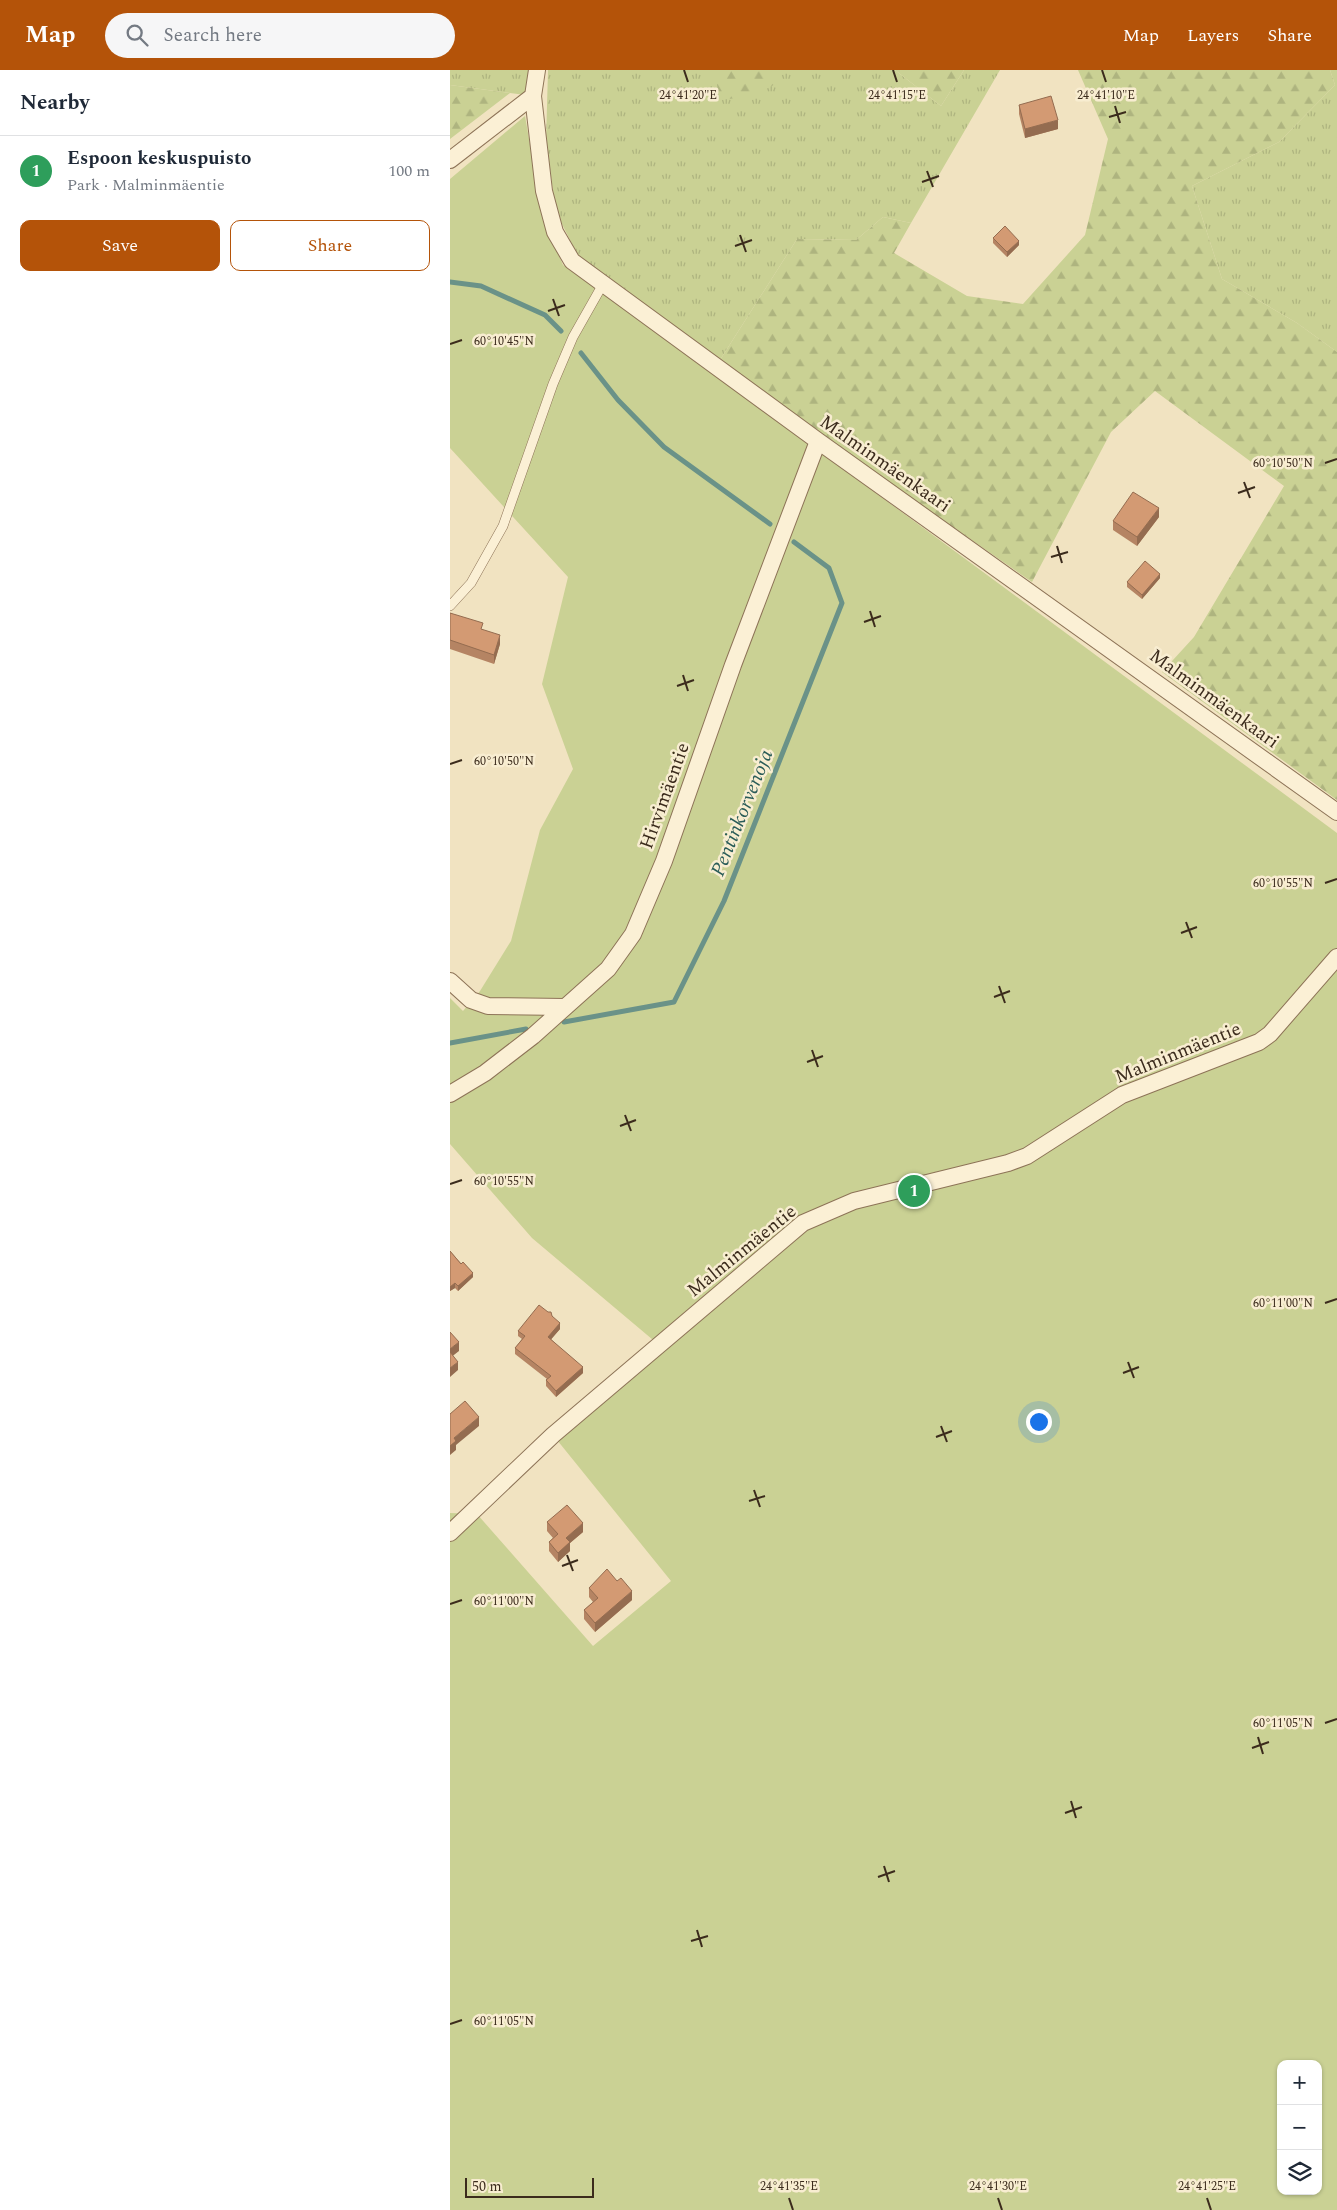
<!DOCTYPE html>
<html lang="en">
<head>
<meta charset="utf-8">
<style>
	:root { --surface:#fff; --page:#f6f6f7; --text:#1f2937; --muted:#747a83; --line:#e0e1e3; --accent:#b45309 }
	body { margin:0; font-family:Spectral,serif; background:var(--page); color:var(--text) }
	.controls { position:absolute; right:15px; bottom:15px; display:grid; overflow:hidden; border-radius:10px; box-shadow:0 1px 4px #0004 }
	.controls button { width:45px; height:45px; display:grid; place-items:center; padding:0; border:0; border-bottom:1px solid var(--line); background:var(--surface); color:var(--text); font:25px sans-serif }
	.scale { position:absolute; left:15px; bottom:12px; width:129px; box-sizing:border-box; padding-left:5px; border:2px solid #3b2b1c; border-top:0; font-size:14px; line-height:18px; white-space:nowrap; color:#3b2b1c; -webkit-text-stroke:4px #f8edd1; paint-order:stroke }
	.you { position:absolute; left:588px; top:1351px; width:18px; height:18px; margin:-12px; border:4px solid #fff; border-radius:50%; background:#1a73e8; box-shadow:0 0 0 8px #1a73e833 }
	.badge { display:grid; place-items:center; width:32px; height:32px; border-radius:50%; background:var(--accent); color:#fff; font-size:16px; font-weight:700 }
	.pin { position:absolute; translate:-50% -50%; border:2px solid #fff; box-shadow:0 1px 5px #0006 }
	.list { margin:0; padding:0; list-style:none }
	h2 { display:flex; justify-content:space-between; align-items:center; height:65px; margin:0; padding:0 20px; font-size:21px }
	h2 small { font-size:16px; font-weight:400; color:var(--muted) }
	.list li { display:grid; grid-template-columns:32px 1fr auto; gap:15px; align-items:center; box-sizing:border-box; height:70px; padding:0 20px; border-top:1px solid var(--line) }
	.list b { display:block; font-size:19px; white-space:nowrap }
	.list p { margin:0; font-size:16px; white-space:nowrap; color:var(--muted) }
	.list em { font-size:16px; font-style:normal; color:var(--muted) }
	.actions { display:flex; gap:10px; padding:15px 20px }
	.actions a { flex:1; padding:11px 0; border:1px solid var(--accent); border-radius:10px; text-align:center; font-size:18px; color:var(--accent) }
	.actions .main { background:var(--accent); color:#fff }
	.icon { flex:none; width:28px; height:28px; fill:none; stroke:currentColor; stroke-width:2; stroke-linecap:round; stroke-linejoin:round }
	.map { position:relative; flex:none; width:887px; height:2140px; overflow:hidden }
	header { display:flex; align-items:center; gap:30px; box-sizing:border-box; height:70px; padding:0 25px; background:var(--accent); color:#fff }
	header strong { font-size:24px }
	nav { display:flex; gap:28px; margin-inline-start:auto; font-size:18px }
	.search { width:350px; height:45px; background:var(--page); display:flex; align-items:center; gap:12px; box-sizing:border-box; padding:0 18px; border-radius:28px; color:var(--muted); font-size:19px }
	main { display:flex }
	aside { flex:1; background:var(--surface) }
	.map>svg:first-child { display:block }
	.grass { fill:url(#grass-tufts) }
	.forest { fill:url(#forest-firs) }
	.park { fill:#cad194; fill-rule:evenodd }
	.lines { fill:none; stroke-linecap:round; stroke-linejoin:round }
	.stream { stroke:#6a9288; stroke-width:5 }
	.lane-casing { stroke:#8d7357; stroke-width:10 }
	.street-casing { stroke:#8d7357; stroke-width:18 }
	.lane { stroke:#fbf0d5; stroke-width:9 }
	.street { stroke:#fbf0d5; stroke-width:16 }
	.wall { fill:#b58463 }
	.shaded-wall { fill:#946c50 }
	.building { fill:#d39a73; stroke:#946c50 }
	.ticks { fill:none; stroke:#3b2b1c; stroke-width:2 }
	.labels { text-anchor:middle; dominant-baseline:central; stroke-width:5; stroke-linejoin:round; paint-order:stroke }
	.street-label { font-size:19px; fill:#3b2b1c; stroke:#f8edd1 }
	.water-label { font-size:20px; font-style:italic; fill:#2a5c58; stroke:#f8edd1 }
	.ticks-label { font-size:12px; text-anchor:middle; fill:#3b2b1c; stroke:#f8edd1; stroke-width:5; stroke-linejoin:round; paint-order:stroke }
</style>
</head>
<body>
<header>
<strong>Map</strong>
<div class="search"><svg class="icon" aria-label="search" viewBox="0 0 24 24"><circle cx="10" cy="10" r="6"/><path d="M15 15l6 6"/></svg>Search here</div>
<nav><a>Map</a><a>Layers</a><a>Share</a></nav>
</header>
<main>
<aside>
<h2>Nearby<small></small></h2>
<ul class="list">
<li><span class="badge" style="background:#2e9e5b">1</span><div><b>Espoon keskuspuisto</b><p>Park · Malminmäentie</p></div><em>100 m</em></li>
</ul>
<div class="actions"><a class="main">Save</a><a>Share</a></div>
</aside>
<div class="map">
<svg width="887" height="2140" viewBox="0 0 887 2140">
	<defs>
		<pattern id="grass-tufts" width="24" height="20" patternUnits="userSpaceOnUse" patternTransform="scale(1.25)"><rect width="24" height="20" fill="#cad194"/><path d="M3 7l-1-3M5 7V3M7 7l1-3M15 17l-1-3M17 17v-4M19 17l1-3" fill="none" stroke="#aeb47f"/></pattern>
		<pattern id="forest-firs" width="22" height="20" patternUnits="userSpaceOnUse" patternTransform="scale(1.25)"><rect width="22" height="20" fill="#cad194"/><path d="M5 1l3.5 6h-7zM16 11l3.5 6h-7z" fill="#aeb47f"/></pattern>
	</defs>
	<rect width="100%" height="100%" fill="#f1e3c1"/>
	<path class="grass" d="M0,0H87L83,26L0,15Z
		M98,0H445L491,36L514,0H550L461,153L433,147L406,170L347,169L270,290L128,186L106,142L96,71Z
		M880,0H887V282L847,253L772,209L742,116L829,72L885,15Z"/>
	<path class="forest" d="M264,0H323L331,11L303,26L270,30Z
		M445,0H514L491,36Z
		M628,0H880L885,15L829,72L742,116L772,209L847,253L887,282V730L712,602L744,567L834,416L705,321L661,362L582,512L372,366L270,290L347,169L406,170L433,147L461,153L444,183L517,226L573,234L635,165L658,69Z
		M0,15L60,23L0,69Z"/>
	<path class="park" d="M75,46L93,148L113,195L217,269L887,763V2140H0V1443L27,1444L143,1576L221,1511L103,1365L209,1275L82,1168L0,1074V928L13,941L30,921L61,871L90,760L123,699L92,614L118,507L0,378V109ZM831,1994H868V2121H831Z"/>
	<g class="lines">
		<path class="stream" d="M0,212L31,216L95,245L111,261
			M131,283L168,330L214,377L320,454
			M114,952L224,932L274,831L392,533L379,498L344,472
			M0,973L76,959"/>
		<g class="lane-casing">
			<path id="lane" d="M0,536L21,513L53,456L103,314L123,267L153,214"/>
		</g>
		<g class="street-casing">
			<path id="street" d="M87,0L83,26L94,121L105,162L122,191L368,371L887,742
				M0,90L83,26
				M0,911L21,930L38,936L115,937
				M0,1024L35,1003L83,966L158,899L183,864L214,791L283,595L368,371
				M0,1463L103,1365L353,1153L404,1131L558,1093L577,1086L672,1025L809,972L820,964L887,887"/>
		</g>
		<use href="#lane" class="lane"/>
		<use href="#street" class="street"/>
	</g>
	<path class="wall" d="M569,35L608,59L575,68L569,44Z
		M543,168L569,175L557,187L543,173Z
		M709,447L687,476L663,460V451Z
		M710,508L692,529L677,517V512Z
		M0,543L33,560L50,574L44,594L0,579Z
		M0,1181L23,1207L8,1221L5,1218L0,1221Z
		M102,1246L110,1259L101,1269L133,1303L106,1327L96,1316V1310L97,1309L65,1284V1278L72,1269L68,1266V1261Z
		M97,1452L133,1462L120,1473V1481L108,1492L99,1481V1472L103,1468L97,1461Z
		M139,1518L182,1530L145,1562L134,1549V1540L143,1532L139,1527Z"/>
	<path class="shaded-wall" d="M608,50V59L575,68V59Z
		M569,171V175L557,187V182Z
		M709,438V447L687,476V467Z
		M710,504V508L692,529V525Z
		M50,565V574L44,594V585Z
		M23,1203V1207L8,1221V1216Z
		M5,1213V1218L0,1221V1217Z
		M110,1253V1259L98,1273V1267Z
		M9,1272V1281L0,1288V1279Z
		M8,1292V1300L0,1307V1298Z
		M133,1297V1303L106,1327V1321Z
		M29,1347V1356L6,1375V1380L0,1385V1376L4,1368Z
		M133,1453V1462L120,1473V1481L108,1492V1483L116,1468Z
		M182,1521V1530L145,1562V1553Z"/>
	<path class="building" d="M601,26L608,50L575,59L569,35Z
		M555,156L569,171L557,182L543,168Z
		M683,422L709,438L687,467L663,451Z
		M695,491L710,504L692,525L677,512Z
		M0,543L33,553L31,559L50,565L44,585L0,570Z
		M0,1181L11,1194L13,1192L23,1203L8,1216L5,1213L0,1217Z
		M89,1235L98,1242H101L102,1246L110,1253L98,1267L133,1297L106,1321L96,1310L101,1306L65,1278L75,1266L68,1261Z
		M0,1262L9,1272L0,1279Z
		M0,1282L8,1292L0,1298Z
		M15,1331L29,1347L4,1368L6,1371L0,1376V1344Z
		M117,1435L133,1453L116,1468L120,1472L108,1483L99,1472L108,1464L97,1452Z
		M157,1499L167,1511L171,1508L182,1521L145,1553L134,1540L148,1528L139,1518Z"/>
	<path class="ticks" d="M234,0L238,12M443,0L447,12M652,0L656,12M665,36L670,53M659,47L676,42M477,101L483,117M472,112L489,106M290,165L296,182M285,176L302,170M103,229L109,246M98,241L115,235M0,274L12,270M875,393L887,389M794,412L800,428M788,423L805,417M607,476L612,493M601,487L618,482M420,541L425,557M414,552L431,546M233,605L238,621M227,616L244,610M0,694L12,690M875,813L887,809M736,852L742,868M731,863L747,857M549,916L555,933M544,927L560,921M362,980L368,997M357,992L373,986M175,1045L181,1061M170,1056L186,1050M0,1114L12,1110M875,1233L887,1229M678,1292L684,1308M673,1303L689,1297M491,1356L497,1372M486,1367L502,1361M304,1420L310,1437M299,1431L315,1426M117,1485L123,1501M112,1496L128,1490M0,1534L12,1530M875,1653L887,1649M808,1667L813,1684M802,1678L819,1672M621,1731L626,1748M615,1743L632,1737M434,1796L439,1812M428,1807L445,1801M247,1860L252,1877M241,1871L258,1866M0,1954L12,1950M339,2128L343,2140M548,2128L552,2140M757,2128L761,2140"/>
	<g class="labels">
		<g class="street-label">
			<text transform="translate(435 394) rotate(35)">Malminmäenkaari</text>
			<text transform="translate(764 629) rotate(36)">Malminmäenkaari</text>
			<text transform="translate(215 726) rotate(-70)">Hirvimäentie</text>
			<text transform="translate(728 983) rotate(-22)">Malminmäentie</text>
			<text transform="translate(292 1181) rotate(-39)">Malminmäentie</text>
		</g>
		<g class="water-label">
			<text transform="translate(292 743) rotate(-68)">Pentinkorvenoja</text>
		</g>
	</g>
	<g class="ticks-label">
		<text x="238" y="29">24°41'20"E</text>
		<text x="447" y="29">24°41'15"E</text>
		<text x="656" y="29">24°41'10"E</text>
		<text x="54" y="275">60°10'45"N</text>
		<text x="833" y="397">60°10'50"N</text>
		<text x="54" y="695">60°10'50"N</text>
		<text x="833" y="817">60°10'55"N</text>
		<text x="54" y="1115">60°10'55"N</text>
		<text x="833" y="1237">60°11'00"N</text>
		<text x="54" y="1535">60°11'00"N</text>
		<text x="833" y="1657">60°11'05"N</text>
		<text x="54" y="1955">60°11'05"N</text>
		<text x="339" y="2120">24°41'35"E</text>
		<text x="548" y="2120">24°41'30"E</text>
		<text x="757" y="2120">24°41'25"E</text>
	</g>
</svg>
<div class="controls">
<button>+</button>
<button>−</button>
<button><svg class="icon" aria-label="layers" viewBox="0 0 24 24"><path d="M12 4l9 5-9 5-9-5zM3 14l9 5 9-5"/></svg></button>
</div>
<div class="scale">50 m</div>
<div class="you"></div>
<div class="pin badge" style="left:464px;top:1121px;background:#2e9e5b">1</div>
</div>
</main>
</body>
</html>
